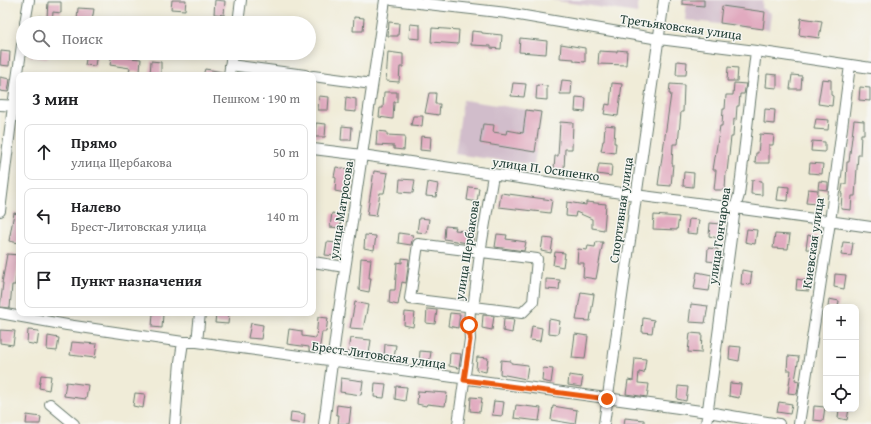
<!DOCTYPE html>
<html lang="ru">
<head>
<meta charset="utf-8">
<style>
	:root { --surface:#fff; --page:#f6f6f6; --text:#202124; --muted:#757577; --line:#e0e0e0 }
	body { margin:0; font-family:"Gentium Book Plus",serif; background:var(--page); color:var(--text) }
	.controls { position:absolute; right:12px; bottom:12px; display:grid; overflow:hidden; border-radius:8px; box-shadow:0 2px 10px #0003 }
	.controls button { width:36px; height:36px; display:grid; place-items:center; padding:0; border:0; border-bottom:1px solid var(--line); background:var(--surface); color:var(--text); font:20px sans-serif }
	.stop { position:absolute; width:12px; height:12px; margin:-9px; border:3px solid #ea580c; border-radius:50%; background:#fff }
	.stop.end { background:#ea580c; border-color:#fff; box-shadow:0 1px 4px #0008 }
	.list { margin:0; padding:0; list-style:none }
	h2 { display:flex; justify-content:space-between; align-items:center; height:52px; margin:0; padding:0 16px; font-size:17px }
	h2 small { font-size:13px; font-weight:400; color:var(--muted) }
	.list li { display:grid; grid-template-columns:26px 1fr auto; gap:12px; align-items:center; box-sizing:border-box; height:56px; margin:0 8px 8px; padding:0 8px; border:1px solid var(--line); border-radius:8px }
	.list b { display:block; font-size:15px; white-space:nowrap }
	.list p { margin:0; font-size:13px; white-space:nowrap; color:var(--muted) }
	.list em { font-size:13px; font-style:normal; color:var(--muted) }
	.icon { flex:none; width:22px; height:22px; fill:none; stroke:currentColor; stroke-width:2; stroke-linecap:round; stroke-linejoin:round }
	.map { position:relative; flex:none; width:871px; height:424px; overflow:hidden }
	.search { position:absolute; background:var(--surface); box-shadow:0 2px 10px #0003; left:16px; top:16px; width:300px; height:44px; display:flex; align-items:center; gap:10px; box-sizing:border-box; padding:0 14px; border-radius:22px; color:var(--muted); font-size:15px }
	.panel { position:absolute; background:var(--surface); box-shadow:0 2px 10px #0003; left:16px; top:72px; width:300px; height:244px; border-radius:8px }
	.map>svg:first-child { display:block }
	.industrial { fill:#d1bdcb }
	.building { fill:#e1aabf }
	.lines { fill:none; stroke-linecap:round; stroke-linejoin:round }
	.minor-casing { stroke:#687a6d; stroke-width:12 }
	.minor { stroke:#fff; stroke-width:10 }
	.route { stroke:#ea580c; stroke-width:5 }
	.labels { text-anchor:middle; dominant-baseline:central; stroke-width:3; stroke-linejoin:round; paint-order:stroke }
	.street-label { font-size:13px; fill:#1f3d34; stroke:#f6f6f2 }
</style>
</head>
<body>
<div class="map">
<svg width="871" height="424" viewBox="0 0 871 424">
	<rect width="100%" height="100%" fill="#f6f6f2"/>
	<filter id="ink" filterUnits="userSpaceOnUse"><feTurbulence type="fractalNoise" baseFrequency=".025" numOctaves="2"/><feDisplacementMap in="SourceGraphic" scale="8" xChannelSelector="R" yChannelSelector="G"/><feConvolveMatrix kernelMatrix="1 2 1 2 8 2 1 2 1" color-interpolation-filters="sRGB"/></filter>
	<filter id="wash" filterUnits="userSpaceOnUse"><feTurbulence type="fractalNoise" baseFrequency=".012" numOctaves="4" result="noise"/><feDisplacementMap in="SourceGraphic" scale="16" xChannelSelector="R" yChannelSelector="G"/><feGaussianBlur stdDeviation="0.9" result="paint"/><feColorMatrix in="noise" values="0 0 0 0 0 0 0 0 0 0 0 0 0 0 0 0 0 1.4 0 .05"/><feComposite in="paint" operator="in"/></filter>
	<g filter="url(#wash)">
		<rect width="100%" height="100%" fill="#f0ecd8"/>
		<path class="industrial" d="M551,0H639L637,13Z
			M687,0H763L762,8L771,13L769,30L685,20Z
			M463,100L542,112L534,165L455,154Z"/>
		<g id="blocks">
			<path class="building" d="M172,0H186L185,10L171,9Z
				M215,0L225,1L224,15L214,14Z
				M682,0H704V6L682,4Z
				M48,2H61V13L53,12L52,23H38L39,16L47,17Z
				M722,6L765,12L763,29L720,23Z
				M78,8L94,9L92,21H77Z
				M354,17L364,18L363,31H353Z
				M801,18L822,21L819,38L799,35Z
				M389,22L399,23L398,36H388Z
				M410,24L420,25V39L409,38Z
				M432,28L459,30L458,44L431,42Z
				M472,31L482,32V33L502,35L501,49L491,48V46L471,45Z
				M520,38L547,41L546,54L519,52Z
				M561,44L585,48V62L574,61V59L560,58Z
				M617,50L627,51L626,65L598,64L599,51L617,52Z
				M1,51L10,52L9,66L0,65Z
				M388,52L403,54V67H400L399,82L386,81Z
				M30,53H48L47,59L30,56Z
				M87,53H97L95,66L85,65Z
				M112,53H122L121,57L141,59L140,72H129L130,68L110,65Z
				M151,61L161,62V75H150Z
				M677,61L687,62L686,75H676Z
				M728,67L738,68L737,81H727Z
				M205,69L223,72V75H203Z
				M767,74L777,75V88L766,87Z
				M792,75L802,76L801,89H790Z
				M0,77L10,79L8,92L0,91Z
				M822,79L831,80V95L833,96L832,106L818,104Z
				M562,80L572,81L571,94H560Z
				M513,83L526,84L524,97L511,96Z
				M612,83L622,84L618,116L604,114L606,104L610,105Z
				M734,83L746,84L744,94H740L739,106H737L736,120L734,119L733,137H731L727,172H726L725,190H714L716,170H713L720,126H722L723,109H725L726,95H733Z
				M670,84L684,85L683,112H681L678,144H673L672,164H673L671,186L658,185L671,94H669Z
				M537,85L547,86V100L536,99Z
				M860,87L870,88V101L859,100Z
				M384,92H397V102H394L393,119L379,117L380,108H383Z
				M429,93H436L435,104H440L439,115L425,113Z
				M319,96L329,97L328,110H318Z
				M346,97L356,99V112L345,111Z
				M576,97L586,98L585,112L575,111Z
				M765,109L775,110L774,124L764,123Z
				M526,110L541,112L535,152L480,143L483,124L494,125L493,132L506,134L507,130L523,133Z
				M413,116H423L422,126L411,125Z
				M816,119L829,120L828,130L814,129Z
				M854,120L864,121V134H861L860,155H858L855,196H852L851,210L841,209L842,194H841L843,184H846L847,162H849Z
				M560,122L573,123L572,149H565L564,170L554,169L555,156H558Z
				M316,123L326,124L325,137H315Z
				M605,125L615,126L614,143H616L615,153L601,151L603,141H604Z
				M342,126L352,127L351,140H341Z
				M377,131L387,132V135L405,136L404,150L394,149V146L376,145Z
				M760,134L774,135L773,145H769V163H755L756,153H758Z
				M421,136L431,137L430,151L420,150Z
				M812,141L825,142V152L811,151Z
				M810,163L823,164L822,174L809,173Z
				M599,164L612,165L611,176L597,174Z
				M336,167L349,169L345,193L335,191L336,178L334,177Z
				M374,171L388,173L384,193H380L376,216L367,215Z
				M684,172L694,173L693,187L683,186Z
				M400,179L415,180L413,193L399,192Z
				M752,180L762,181V195L751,194Z
				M819,181L828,182V190L818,189Z
				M428,182L438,184L436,197L426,196Z
				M779,186L789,187L788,201L777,200Z
				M469,187L479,188L477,202L467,200Z
				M808,189L818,190L817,204L806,203Z
				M501,193L552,200L550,213L499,207Z
				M567,202L586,205V202L606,204L604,230L592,228V219L576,212L575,217L566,216Z
				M14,213L19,214V243L9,241Z
				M332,213L342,215L340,228L330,227Z
				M654,215L679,217L677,230L653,229Z
				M419,218L429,219L427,233L417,232Z
				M689,219L699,220L697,234L687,233Z
				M710,223L720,224L718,238L709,236Z
				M445,226L456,227L455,230L474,232L473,244L444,239Z
				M747,229L757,230L755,244L745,242Z
				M399,233L413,235L411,245L398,243Z
				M497,234L507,235L506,239L526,242L524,251L495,247Z
				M775,234L790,235L788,249L773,248Z
				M365,235L376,236L374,250L364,248Z
				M808,235L818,237L816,250L806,249Z
				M543,238L553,239L551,253L541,251Z
				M327,242L337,243L335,256L325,255Z
				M596,242H603L596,279L583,277L584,263H577L578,249L587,250L588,246L595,247Z
				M843,242L853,243L851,256L841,255Z
				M708,248L718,249L716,262L707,261Z
				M555,252L565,253L563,267L553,265Z
				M7,254L19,255V266H18L15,285H12L10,308L0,307L3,283H2Z
				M361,258L371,259L369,278H371L369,292L359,290Z
				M402,258L409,259L406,283L402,282L398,305L389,303L390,290H395L397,262L402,263Z
				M742,270L752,272L750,285L741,284Z
				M697,272L712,275L709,291L694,289Z
				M835,274L846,275L844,289L834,287Z
				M546,279L560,280L559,290L546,289Z
				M797,279L811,282L809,291L796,290Z
				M581,292L594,294L590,321L576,320Z
				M829,299L839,301L838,307H828Z
				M355,302L368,305L363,329L350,328Z
				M691,304L708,306L705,323L689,322Z
				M427,309L437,310L435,324L426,323Z
				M405,312L415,313L413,327L404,325Z
				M153,313L163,314L162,328L152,327Z
				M216,313L229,314L228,324L215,323Z
				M450,313L460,314L458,328L448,326Z
				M483,315L494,316L492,330L482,328Z
				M318,317L328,318L326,332H322L319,352L309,351V347L287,344L289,329L302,331V336L316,338Z
				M504,318L514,319L512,333L503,331Z
				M643,318L654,320L652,333L642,332Z
				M549,319L560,321L558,334L548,333Z
				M251,323L263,325L261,339L248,338Z
				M532,326L542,328L540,341L530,340Z
				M0,330L15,331L13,345L0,343Z
				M28,330L39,331L37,345L27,343Z
				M690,333L702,334L701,353L688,352Z
				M575,334L588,336L585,359L572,358Z
				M48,336L59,338L57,351L47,350Z
				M350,338L371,340L369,354L348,352Z
				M72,342L97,344L95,358L70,355Z
				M385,344L396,345L394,358L384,357Z
				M730,346L741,347L739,361L729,359Z
				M420,351L431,352L429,365L419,364Z
				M450,353L461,354L459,368L449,366Z
				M788,356L799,357L795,380L799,381L797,394L788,393L791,370H787Z
				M477,357L488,358L486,372L476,370Z
				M635,358L646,359L644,373L639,372L638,383L649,384L647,397L626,394L628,380L633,381Z
				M501,360L511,361V363L528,365L526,379L500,374Z
				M543,368L553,369L551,383L542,381Z
				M41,375L51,376L49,390L39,388Z
				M569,375L583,377L581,387L568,385Z
				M341,378L363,381L361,395L340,392Z
				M66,382L88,385L86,399L64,396Z
				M375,383L386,384L384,398L374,397Z
				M730,383L741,384L739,398L729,396Z
				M396,386L407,387L405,401L395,399Z
				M678,386L688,387L686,401L677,399Z
				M418,391L447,393L445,406L427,404L426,406L417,404Z
				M135,393L145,394L143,408L133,406Z
				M471,397L482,398L480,412L470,411Z
				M494,401L504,402L502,416L492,415Z
				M779,402L792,404L790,414L777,412Z
				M337,405L351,407L349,424H338L339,415H336Z
				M516,405L541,408L539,421L514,418Z
				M553,406L577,410L575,424L551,420Z
				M814,406L825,407L823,421L813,420Z
				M839,409H849L847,420L838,418Z
				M291,412L305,414L304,424L290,422Z
				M27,415L41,417L40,424H26Z
				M625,418L644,420V424H624Z"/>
		</g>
	</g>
	<g filter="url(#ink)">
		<use href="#blocks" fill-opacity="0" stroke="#687a6d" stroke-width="1"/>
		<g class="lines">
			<g class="minor-casing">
				<path id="minor" d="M392,0L507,13L659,39L756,51L871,68
					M25,23L29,0
					M238,23L241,0
					M230,65L305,75
					M229,75L232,53
					M313,76L372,84
					M0,105L18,106
					M313,149L362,155L635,195L735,208L871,227
					M0,211L13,106L23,38
					M418,244L537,259L533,302L522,313L410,299Z
					M313,262L345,267
					M0,313L67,325L183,342H197L708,412L779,424
					M197,342L200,313
					M50,404L74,424
					M175,424L180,362L183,342
					M324,424L339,310L385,0
					M458,424L470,339L469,325L470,310L474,301L480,253L493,175
					M604,424L664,0
					M706,424L735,208L739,195L756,51
					M799,424L830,222L850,65"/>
			</g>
			<use href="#minor" class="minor"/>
		</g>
	</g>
	<g class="lines" filter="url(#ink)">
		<path class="route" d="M469,325L470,340L464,380L607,399"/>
	</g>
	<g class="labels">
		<g class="street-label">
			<text transform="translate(681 27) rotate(8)">Третьяковская улица</text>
			<text transform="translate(546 169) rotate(8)">улица П. Осипенко</text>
			<text transform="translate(341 210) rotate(-81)">улица Матросова</text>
			<text transform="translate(621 210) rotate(-82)">Спортивная улица</text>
			<text transform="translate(719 236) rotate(-82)">улица Гончарова</text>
			<text transform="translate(813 243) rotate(-82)">Киевская улица</text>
			<text transform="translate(467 250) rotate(-81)">улица Щербакова</text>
			<text transform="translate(379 355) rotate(8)">Брест-Литовская улица</text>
		</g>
	</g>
</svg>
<div class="controls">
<button>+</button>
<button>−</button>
<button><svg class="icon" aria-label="locate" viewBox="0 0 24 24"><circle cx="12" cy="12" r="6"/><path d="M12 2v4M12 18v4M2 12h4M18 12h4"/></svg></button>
</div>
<div class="stop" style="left:469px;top:325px"></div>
<div class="stop end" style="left:607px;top:399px"></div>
<div class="search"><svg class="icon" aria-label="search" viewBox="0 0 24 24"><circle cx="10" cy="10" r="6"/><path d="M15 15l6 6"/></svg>Поиск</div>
<section class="panel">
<h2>3 мин<small>Пешком · 190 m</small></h2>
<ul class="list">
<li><svg class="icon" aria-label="ahead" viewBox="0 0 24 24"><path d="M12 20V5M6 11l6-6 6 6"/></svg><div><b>Прямо</b><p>улица Щербакова</p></div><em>50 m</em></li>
<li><svg class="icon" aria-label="left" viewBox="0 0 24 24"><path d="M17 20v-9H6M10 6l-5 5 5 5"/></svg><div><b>Налево</b><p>Брест-Литовская улица</p></div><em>140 m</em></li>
<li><svg class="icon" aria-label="arrive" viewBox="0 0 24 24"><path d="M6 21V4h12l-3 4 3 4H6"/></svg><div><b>Пункт назначения</b></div></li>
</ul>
</section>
</div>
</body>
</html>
